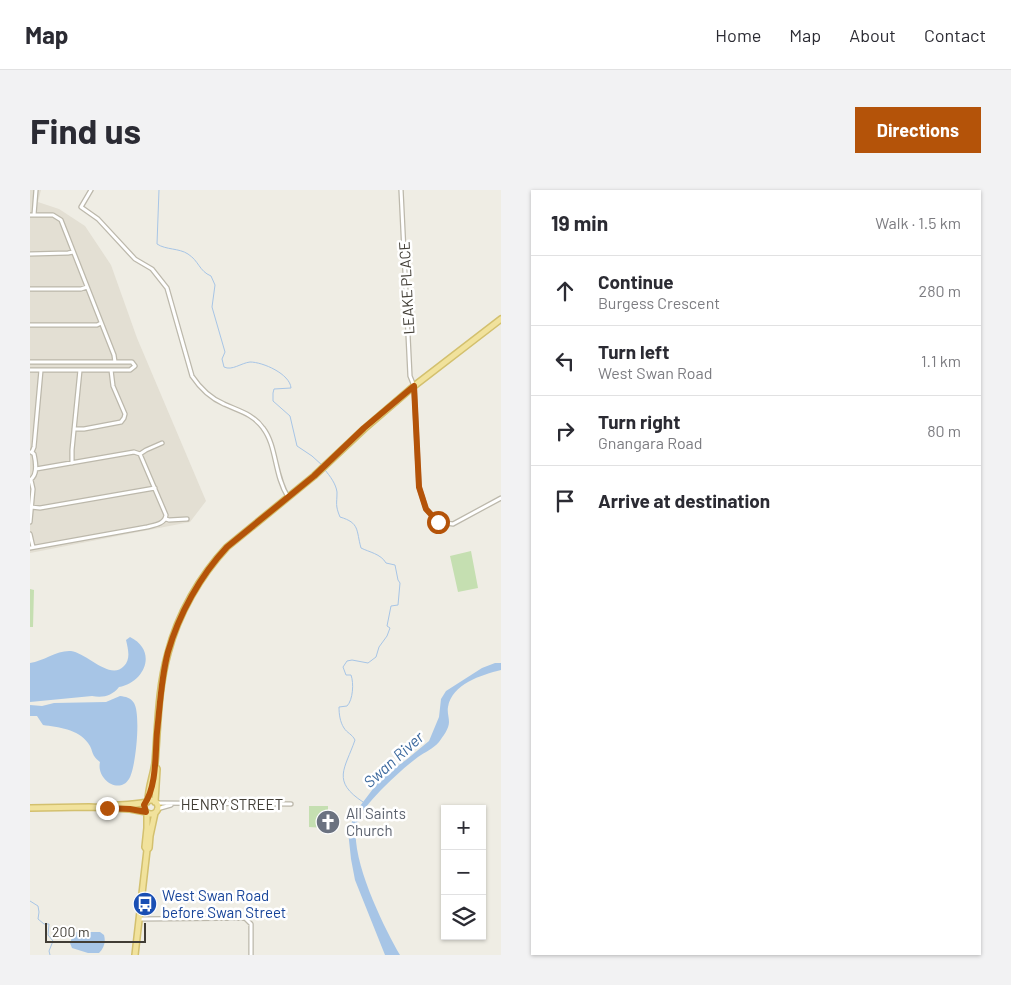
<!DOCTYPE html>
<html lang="en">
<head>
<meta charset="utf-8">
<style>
	:root { --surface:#fff; --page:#f2f2f3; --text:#2b2b33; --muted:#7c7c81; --line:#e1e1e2; --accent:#b45309 }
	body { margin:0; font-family:Barlow,sans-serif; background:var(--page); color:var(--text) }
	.controls { position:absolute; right:15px; bottom:15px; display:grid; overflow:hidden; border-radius:0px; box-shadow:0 1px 4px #0004 }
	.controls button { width:45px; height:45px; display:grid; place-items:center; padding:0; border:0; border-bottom:1px solid var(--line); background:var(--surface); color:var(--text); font:25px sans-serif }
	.scale { position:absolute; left:15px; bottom:12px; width:101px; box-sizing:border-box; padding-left:5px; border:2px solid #413d35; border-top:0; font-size:14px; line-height:18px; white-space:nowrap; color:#413d35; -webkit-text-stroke:4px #fff; paint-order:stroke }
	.stop { position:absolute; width:15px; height:15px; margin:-11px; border:4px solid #b45309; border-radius:50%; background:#fff }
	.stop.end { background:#b45309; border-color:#fff; box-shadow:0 1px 5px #0008 }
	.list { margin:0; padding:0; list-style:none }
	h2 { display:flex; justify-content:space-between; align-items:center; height:65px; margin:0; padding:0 20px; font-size:21px }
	h2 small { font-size:16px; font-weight:400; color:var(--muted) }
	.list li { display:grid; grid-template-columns:32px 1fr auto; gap:15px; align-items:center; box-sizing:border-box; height:70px; padding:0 20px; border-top:1px solid var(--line) }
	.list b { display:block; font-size:19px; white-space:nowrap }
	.list p { margin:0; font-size:16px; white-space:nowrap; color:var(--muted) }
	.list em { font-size:16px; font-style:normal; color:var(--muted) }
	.icon { flex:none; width:28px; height:28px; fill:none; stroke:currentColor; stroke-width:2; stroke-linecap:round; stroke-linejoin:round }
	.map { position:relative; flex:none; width:471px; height:765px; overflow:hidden; border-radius:0px }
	header { display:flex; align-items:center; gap:30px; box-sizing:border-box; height:70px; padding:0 25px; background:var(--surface); border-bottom:1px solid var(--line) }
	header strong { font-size:24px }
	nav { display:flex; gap:28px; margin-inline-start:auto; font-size:18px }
	.intro { display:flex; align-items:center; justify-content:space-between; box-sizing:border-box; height:120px; padding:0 30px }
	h1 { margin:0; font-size:35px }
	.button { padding:12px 22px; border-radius:0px; background:var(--accent); color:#fff; font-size:18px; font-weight:700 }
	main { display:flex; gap:30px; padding:0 30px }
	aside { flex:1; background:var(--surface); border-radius:0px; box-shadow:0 1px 4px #0004 }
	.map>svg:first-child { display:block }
	.residential { fill:#e3dfd3 }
	.green { fill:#c5dfb1 }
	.water { fill:#a7c5e6 }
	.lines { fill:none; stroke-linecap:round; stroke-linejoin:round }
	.stream { stroke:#a7c5e6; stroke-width:1 }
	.street-casing { stroke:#bcb8ab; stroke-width:5.5 }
	.primary-casing { stroke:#d3c06e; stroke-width:8 }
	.street { stroke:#fff; stroke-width:3 }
	.primary { stroke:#f1e29c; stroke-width:5 }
	.route { stroke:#b45309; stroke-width:6 }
	.labels { text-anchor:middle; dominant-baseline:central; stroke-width:5; stroke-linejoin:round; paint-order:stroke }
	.street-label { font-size:15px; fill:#413d35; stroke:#fff }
	.worship-label { font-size:15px; fill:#5b616d; stroke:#fff; text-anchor:start }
	.transit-label { font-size:15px; fill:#164399; stroke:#fff; text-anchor:start }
	.water-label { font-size:16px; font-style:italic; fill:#3c699e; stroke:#fff }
</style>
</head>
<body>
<header>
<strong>Map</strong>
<nav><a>Home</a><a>Map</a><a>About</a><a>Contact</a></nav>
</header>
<div class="intro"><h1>Find us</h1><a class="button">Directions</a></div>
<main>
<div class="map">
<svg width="471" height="765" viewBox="0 0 471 765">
	<rect width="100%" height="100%" fill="#efede4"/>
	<path class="residential" d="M0,0H11L8,12L29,19L55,36L81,75L107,148L176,311L160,332L0,363Z"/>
	<path class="green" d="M441,361L448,398L428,402L420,366Z
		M0,399L4,400L3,437H0Z
		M279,616H298V626H292V634H295V638L279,637Z"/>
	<path class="water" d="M100,447C128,461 115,492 89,497C82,506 73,508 62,506L0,512V473C14,471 27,460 41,461C57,463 80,491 94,476C101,469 98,459 96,450Z
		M465,473H471V480C451,485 422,494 418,517C417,522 419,527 419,532C419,539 413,546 409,552C403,559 395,562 388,567C376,576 364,587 354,597C345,606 333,619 328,630C316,661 354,738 370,765H355L325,690L321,669L318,641L327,620L352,587L376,570L399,551L409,527L411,509L416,501L452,478Z
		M90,506C96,507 100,507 104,513C111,524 106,578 99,589C89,605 66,589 70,572C60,564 64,561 58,553C48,539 28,537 13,535L7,526H0V515L12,516L24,513L76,512Z
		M44,742H70L74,745C76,752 74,758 69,763H58L42,758L40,753Z"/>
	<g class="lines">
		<path class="stream" d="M129,0L127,54C136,60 149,58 158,64C169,71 169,81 181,86L185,95L182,117L195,162L192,169L194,177C202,181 211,173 220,172C233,172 260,184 261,198L244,199L243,203V211L260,226L267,256L282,266L293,276
			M295,280C300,286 306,294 307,302C307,314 305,315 310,327C330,333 326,340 331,358C339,362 351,364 356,373L365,375L368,390L370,393L368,415L361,416L357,436L360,438L357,446L349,457L346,467L338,473L322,470L317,471L313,477L316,485H321C324,493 323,510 317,516L309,517C309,524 310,532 314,538C317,543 322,544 325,550C315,579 301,591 333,612
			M0,711L8,716L9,722L8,729L14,734H19L18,745L23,751L19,761L20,765"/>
		<g class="street-casing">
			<path id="street" d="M61,0L51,17L68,29L105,69L122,79L137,98L162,186C170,198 180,208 194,214C209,221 223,224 233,238C247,256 244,285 258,307
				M371,0L380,186L384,196L389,297L396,319L408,332L423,334L471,308
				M0,25H23L31,30L84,165L85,172
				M4,25L6,0
				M0,64L38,63L43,62
				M0,99H51L57,97
				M0,135H67L71,133
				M0,172H102L105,176L100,180H0
				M44,239H54L91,232L94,228L95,224L83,196L81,180
				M2,262L4,257L11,180
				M110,264L116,260L132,253
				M42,273V260L50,180
				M0,290C8,285 6,273 4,264L1,262
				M1,317L10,318L125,298
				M136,329L139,330L157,329
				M0,332L3,299L1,290
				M0,344L3,357
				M0,358L117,337C125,335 135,334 136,325L110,264L104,262L6,279
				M126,613L261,614
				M127,619L141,615
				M110,729L215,728L221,734V765"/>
		</g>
		<g class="primary-casing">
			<path id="primary" d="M125,576L127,579L125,612
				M114 617a7 7 0 1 1 14 0a7 7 0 1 1-14 0Z
				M118,611C118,599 123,586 125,573C128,537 128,499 138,463C148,424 170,386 197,357L284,286L334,239L384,196L471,129
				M71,616C87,614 101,616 117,612
				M0,618L59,617L100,619L116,622
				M117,660L115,657L117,638V623
				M105,765L117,660L119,658L120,646L125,623"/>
		</g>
		<use href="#street" class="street"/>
		<use href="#primary" class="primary"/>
	</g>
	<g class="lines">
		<path class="route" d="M77,618L100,619L116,622L114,615C127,596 125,565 127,542C130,516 131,488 138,462C149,424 170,386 197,357L284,286L334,238L384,196L389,297L396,319L408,332"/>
	</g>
	<defs>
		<g id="church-disc" transform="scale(1.25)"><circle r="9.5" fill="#6b7280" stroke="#fff"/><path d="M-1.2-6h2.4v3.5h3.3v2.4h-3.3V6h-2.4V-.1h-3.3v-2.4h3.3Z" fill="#fff"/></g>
		<g id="bus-disc" transform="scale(1.25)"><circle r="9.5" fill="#1a4fb4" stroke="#fff"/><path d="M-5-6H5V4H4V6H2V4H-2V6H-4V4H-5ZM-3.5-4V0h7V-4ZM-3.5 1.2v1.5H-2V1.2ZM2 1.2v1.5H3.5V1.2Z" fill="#fff"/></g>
	</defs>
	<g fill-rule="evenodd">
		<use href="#church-disc" x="298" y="632"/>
		<use href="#bus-disc" x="115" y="714"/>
	</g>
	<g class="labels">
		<g class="street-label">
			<text transform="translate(376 98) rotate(-93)">LEAKE PLACE</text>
			<text x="202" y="614">HENRY STREET</text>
		</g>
		<g class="worship-label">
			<text x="316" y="623">All Saints<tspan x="316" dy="17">Church</tspan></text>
		</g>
		<g class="transit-label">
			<text x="132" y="705">West Swan Road<tspan x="132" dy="17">before Swan Street</tspan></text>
		</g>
		<g class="water-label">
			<text transform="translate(363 569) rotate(-42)">Swan River</text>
		</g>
	</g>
</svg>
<div class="controls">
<button>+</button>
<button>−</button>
<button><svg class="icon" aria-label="layers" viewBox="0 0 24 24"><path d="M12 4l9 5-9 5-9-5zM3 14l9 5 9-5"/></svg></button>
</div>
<div class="scale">200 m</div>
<div class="stop" style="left:408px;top:332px"></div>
<div class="stop end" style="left:77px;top:618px"></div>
</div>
<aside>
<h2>19 min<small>Walk · 1.5 km</small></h2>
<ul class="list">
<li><svg class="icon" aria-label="ahead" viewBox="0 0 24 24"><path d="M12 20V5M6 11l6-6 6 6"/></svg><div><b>Continue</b><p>Burgess Crescent</p></div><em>280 m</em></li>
<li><svg class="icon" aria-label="left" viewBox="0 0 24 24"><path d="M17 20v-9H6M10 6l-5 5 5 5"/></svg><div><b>Turn left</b><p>West Swan Road</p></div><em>1.1 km</em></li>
<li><svg class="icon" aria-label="right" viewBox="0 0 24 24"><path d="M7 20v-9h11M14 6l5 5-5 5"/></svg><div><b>Turn right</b><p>Gnangara Road</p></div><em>80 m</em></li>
<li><svg class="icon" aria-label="arrive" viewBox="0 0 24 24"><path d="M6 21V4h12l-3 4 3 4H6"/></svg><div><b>Arrive at destination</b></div></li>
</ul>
</aside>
</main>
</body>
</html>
